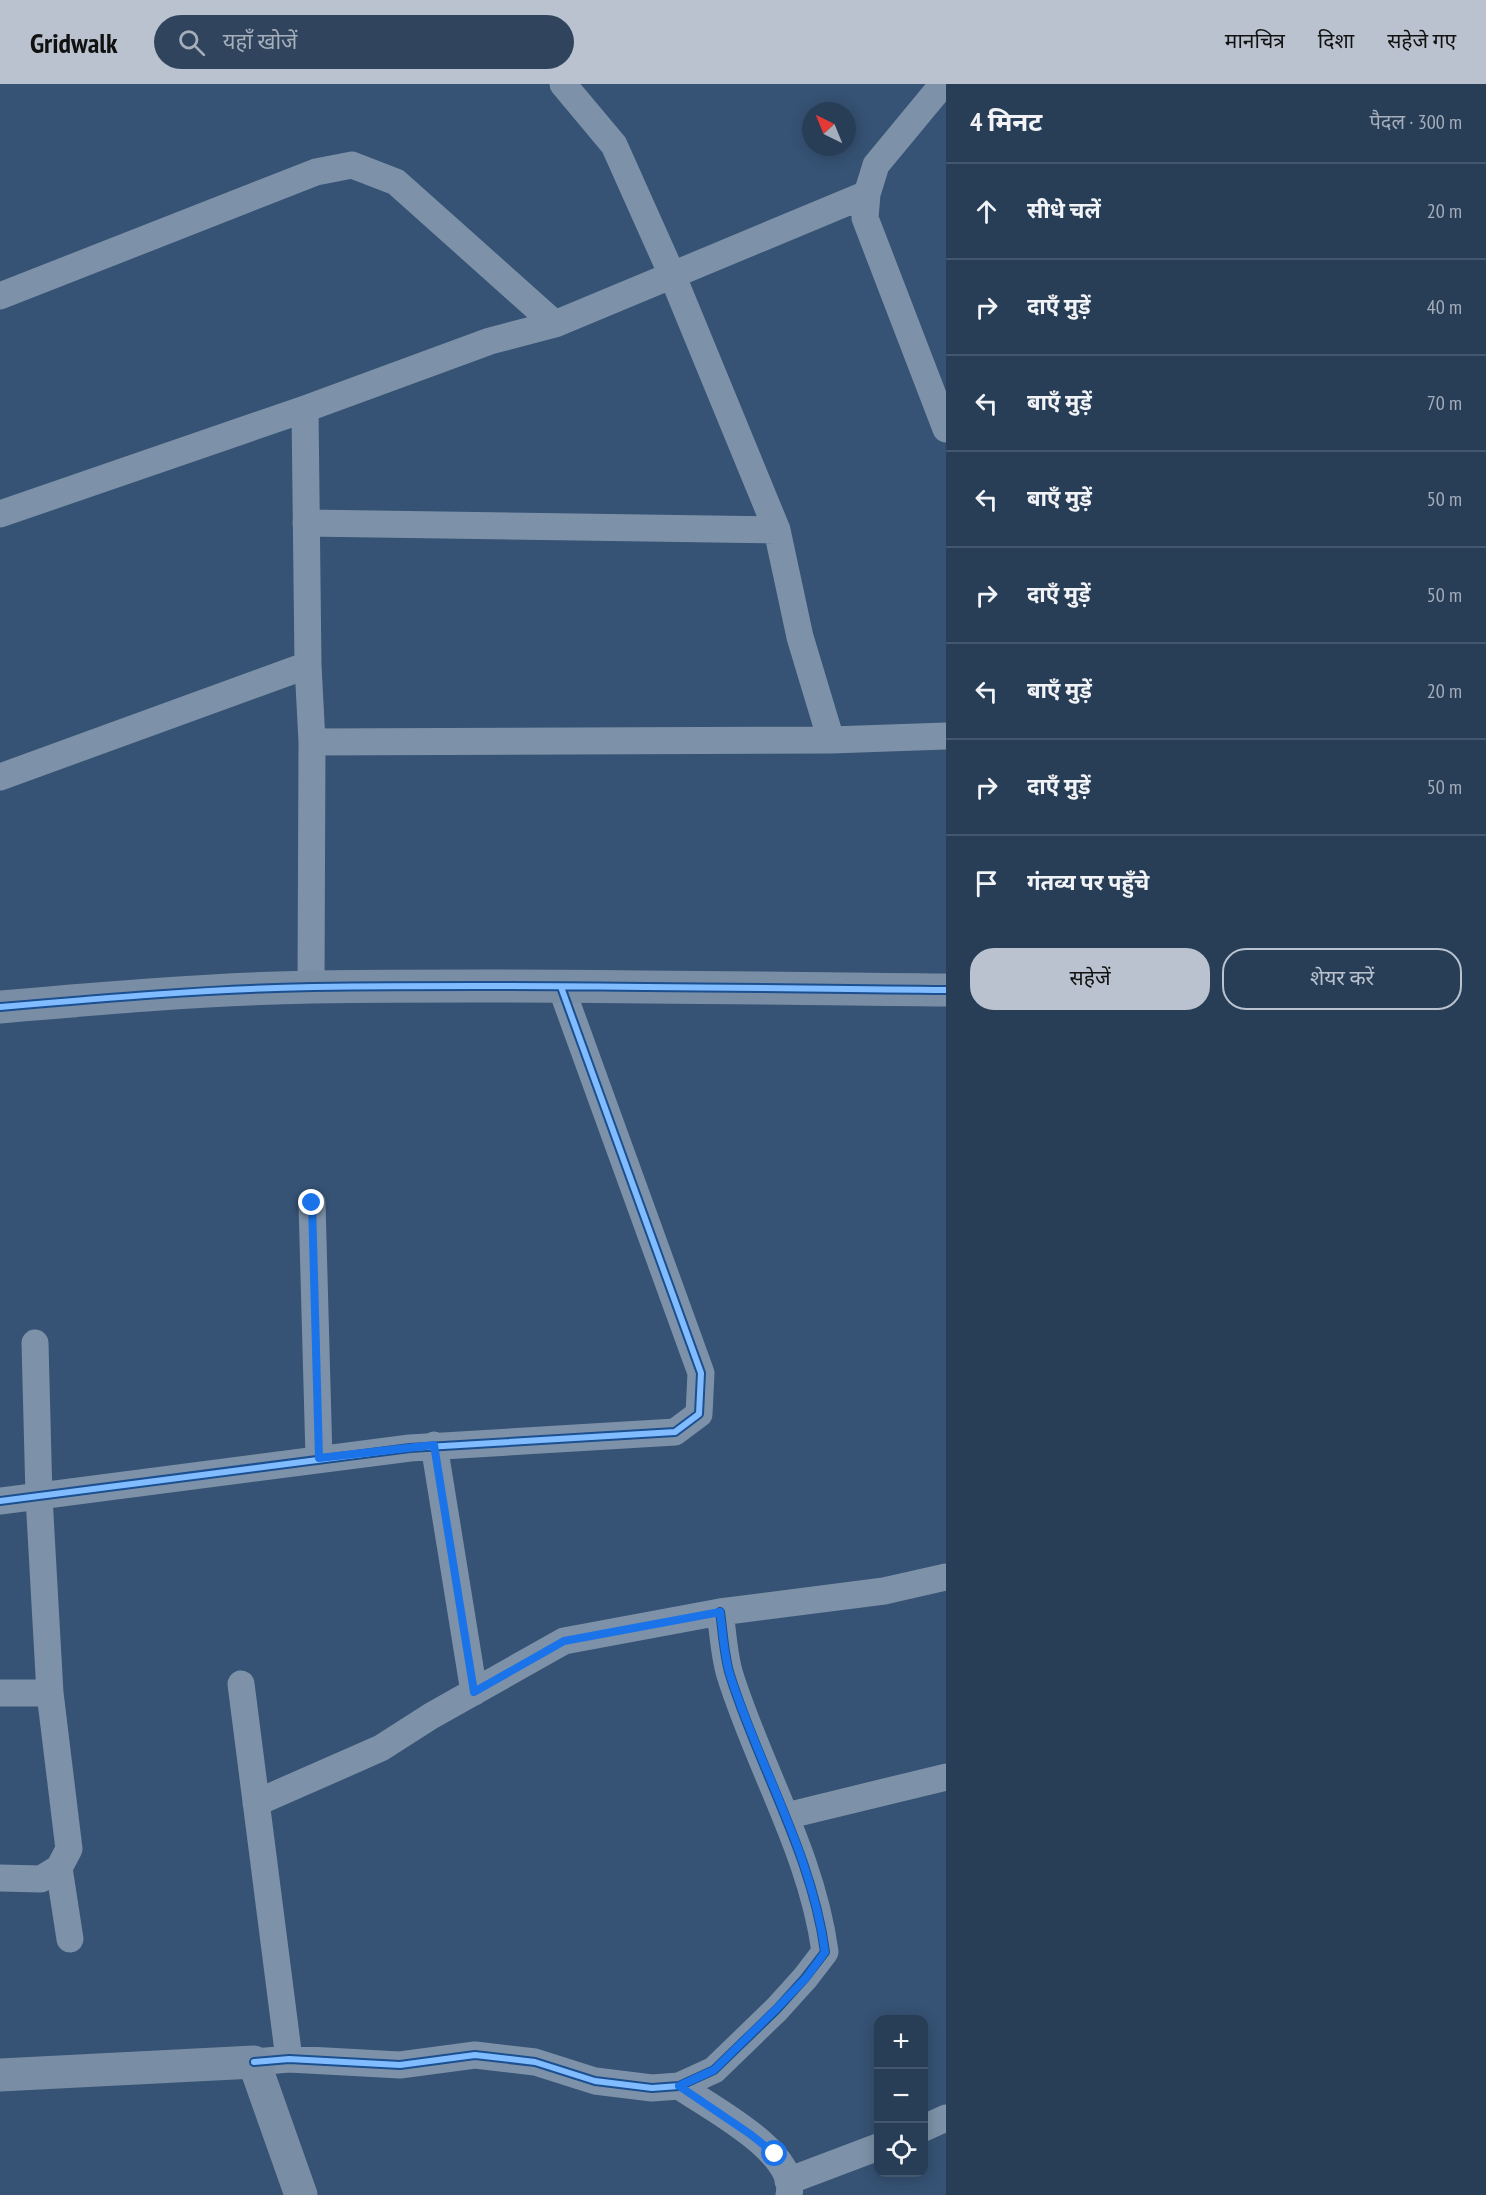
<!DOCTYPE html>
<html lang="hi">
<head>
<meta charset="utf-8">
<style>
	:root { --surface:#283e57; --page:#30455d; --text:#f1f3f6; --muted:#a5aeba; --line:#44576d; --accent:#b9c2ce }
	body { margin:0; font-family:"PT Sans Narrow","Noto Sans Devanagari",sans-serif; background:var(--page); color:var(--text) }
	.controls { position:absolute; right:18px; bottom:18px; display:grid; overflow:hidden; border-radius:12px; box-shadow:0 3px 15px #0003 }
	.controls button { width:54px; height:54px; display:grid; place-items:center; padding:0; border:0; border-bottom:2px solid var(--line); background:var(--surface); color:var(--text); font:30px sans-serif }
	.compass { position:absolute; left:802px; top:18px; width:54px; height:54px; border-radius:50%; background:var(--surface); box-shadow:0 3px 15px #0003; rotate:317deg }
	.stop { position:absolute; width:18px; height:18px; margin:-14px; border:4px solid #1a73e8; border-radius:50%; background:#fff }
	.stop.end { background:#1a73e8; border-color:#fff; box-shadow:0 2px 6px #0008 }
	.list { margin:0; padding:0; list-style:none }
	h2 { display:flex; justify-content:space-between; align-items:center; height:78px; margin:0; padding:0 24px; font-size:26px }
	h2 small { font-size:20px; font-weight:400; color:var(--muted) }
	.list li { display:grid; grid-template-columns:39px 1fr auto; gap:18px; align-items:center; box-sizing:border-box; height:96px; padding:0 24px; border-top:2px solid var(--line) }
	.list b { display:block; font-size:22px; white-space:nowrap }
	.list em { font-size:20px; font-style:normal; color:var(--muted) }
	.actions { display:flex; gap:12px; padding:18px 24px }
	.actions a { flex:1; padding:14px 0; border:2px solid var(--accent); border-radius:24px; text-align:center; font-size:21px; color:var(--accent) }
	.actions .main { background:var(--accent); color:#111 }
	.icon { flex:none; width:33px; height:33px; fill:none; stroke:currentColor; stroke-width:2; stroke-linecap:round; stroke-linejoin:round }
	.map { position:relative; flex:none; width:946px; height:2111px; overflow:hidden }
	header { display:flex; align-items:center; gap:36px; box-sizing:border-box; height:84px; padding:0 30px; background:var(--accent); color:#111 }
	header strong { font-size:28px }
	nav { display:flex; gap:33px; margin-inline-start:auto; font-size:21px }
	.search { width:420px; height:54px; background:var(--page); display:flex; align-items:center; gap:15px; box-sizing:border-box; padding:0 21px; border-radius:33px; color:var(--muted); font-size:22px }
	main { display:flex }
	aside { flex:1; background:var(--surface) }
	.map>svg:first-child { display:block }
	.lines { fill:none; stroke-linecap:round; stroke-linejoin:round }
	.street { stroke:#7d92a8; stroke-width:27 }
	.secondary { stroke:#798da4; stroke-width:33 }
	.cycleway-casing { stroke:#1b4f8f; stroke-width:10 }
	.cycleway { stroke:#80bcff; stroke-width:6 }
	.route { stroke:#1a73e8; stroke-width:8 }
</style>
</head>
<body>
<header>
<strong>Gridwalk</strong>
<div class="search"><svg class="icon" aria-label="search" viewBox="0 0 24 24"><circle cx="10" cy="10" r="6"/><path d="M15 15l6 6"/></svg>यहाँ खोजें</div>
<nav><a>मानचित्र</a><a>दिशा</a><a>सहेजे गए</a></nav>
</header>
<main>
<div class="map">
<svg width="946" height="2111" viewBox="0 0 946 2111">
	<rect width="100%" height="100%" fill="#365274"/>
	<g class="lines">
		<path class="street" d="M563,0L614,61L673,193L777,446L800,553L831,656
			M943,0L876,81L867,110L865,134L946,345
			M0,212L316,88L352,81L396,98L555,240
			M305,325L308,581L312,658L311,903
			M0,430L305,325L490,257L555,240L867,110
			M306,439L777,446
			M312,658L831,656L946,652
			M0,693L308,581
			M312,1119L319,1374
			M434,1361L474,1608
			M0,1417L410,1364L675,1348L699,1330L701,1289L561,903
			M241,1600L289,1975
			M0,1609H50
			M256,1719L381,1664L431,1632L564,1557L720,1528L884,1507L946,1493
			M786,1732L946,1693
			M59,1784L70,1855
			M0,1794L41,1795L59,1784L69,1765L50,1609L39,1413L35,1259
			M254,1978L289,1975L400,1981L475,1971L535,1978L595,1997L652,2004L679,2002L714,1986L777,1925L805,1894L825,1868C812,1770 759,1684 730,1591C724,1572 723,1548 720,1528
			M679,2002C709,2023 798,2068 789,2111
			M924,2044L946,2034
			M788,2097L878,2063"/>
		<path class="secondary" d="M0,923C104,914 209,905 313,903C524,900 735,904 946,906
			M0,1991L254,1978L301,2111"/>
		<g class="cycleway-casing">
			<path id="cycleway" d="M0,923C104,914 209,905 313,903C524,900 735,904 946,906
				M0,1417L410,1364L675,1348L699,1330L701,1289L561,903
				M254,1978L289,1975L400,1981L475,1971L535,1978L595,1997L652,2004L679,2002L714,1986L777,1925L805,1894L825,1868C812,1770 759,1684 730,1591C724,1572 723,1548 720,1528"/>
		</g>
		<use href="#cycleway" class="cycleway"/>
	</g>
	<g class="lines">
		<path class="route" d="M312,1119L319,1374L434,1361L474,1608L564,1557L720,1528C723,1549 724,1572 730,1591C760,1684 812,1770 825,1868L806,1894L777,1924L714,1986L679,2002L750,2050L775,2070"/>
	</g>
</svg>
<div class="controls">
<button>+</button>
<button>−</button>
<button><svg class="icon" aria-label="locate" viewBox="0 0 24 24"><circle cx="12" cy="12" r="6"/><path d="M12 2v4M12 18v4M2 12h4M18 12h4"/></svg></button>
</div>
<svg class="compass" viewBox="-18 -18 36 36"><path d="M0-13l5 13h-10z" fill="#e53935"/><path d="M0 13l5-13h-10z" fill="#a5aeba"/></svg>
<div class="stop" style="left:775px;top:2070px"></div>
<div class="stop end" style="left:312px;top:1119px"></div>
</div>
<aside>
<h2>4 मिनट<small>पैदल · 300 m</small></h2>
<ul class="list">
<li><svg class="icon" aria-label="ahead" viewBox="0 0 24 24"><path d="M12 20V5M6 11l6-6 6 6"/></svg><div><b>सीधे चलें</b></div><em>20 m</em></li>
<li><svg class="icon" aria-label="right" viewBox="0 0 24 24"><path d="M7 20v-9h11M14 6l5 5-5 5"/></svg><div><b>दाएँ मुड़ें</b></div><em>40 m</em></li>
<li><svg class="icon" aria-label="left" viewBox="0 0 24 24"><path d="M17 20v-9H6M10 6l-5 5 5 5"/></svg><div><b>बाएँ मुड़ें</b></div><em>70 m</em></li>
<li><svg class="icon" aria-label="left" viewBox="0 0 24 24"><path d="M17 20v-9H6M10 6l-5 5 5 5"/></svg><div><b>बाएँ मुड़ें</b></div><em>50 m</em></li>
<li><svg class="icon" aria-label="right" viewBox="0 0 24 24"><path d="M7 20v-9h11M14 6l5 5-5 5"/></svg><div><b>दाएँ मुड़ें</b></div><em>50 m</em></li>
<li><svg class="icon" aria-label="left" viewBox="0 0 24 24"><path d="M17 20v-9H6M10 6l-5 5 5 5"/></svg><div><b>बाएँ मुड़ें</b></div><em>20 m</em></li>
<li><svg class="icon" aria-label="right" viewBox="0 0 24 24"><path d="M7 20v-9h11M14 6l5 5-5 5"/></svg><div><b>दाएँ मुड़ें</b></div><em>50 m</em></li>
<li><svg class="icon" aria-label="arrive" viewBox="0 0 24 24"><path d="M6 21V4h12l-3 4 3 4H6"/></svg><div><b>गंतव्य पर पहुँचे</b></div></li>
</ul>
<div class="actions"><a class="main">सहेजें</a><a>शेयर करें</a></div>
</aside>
</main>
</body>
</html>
